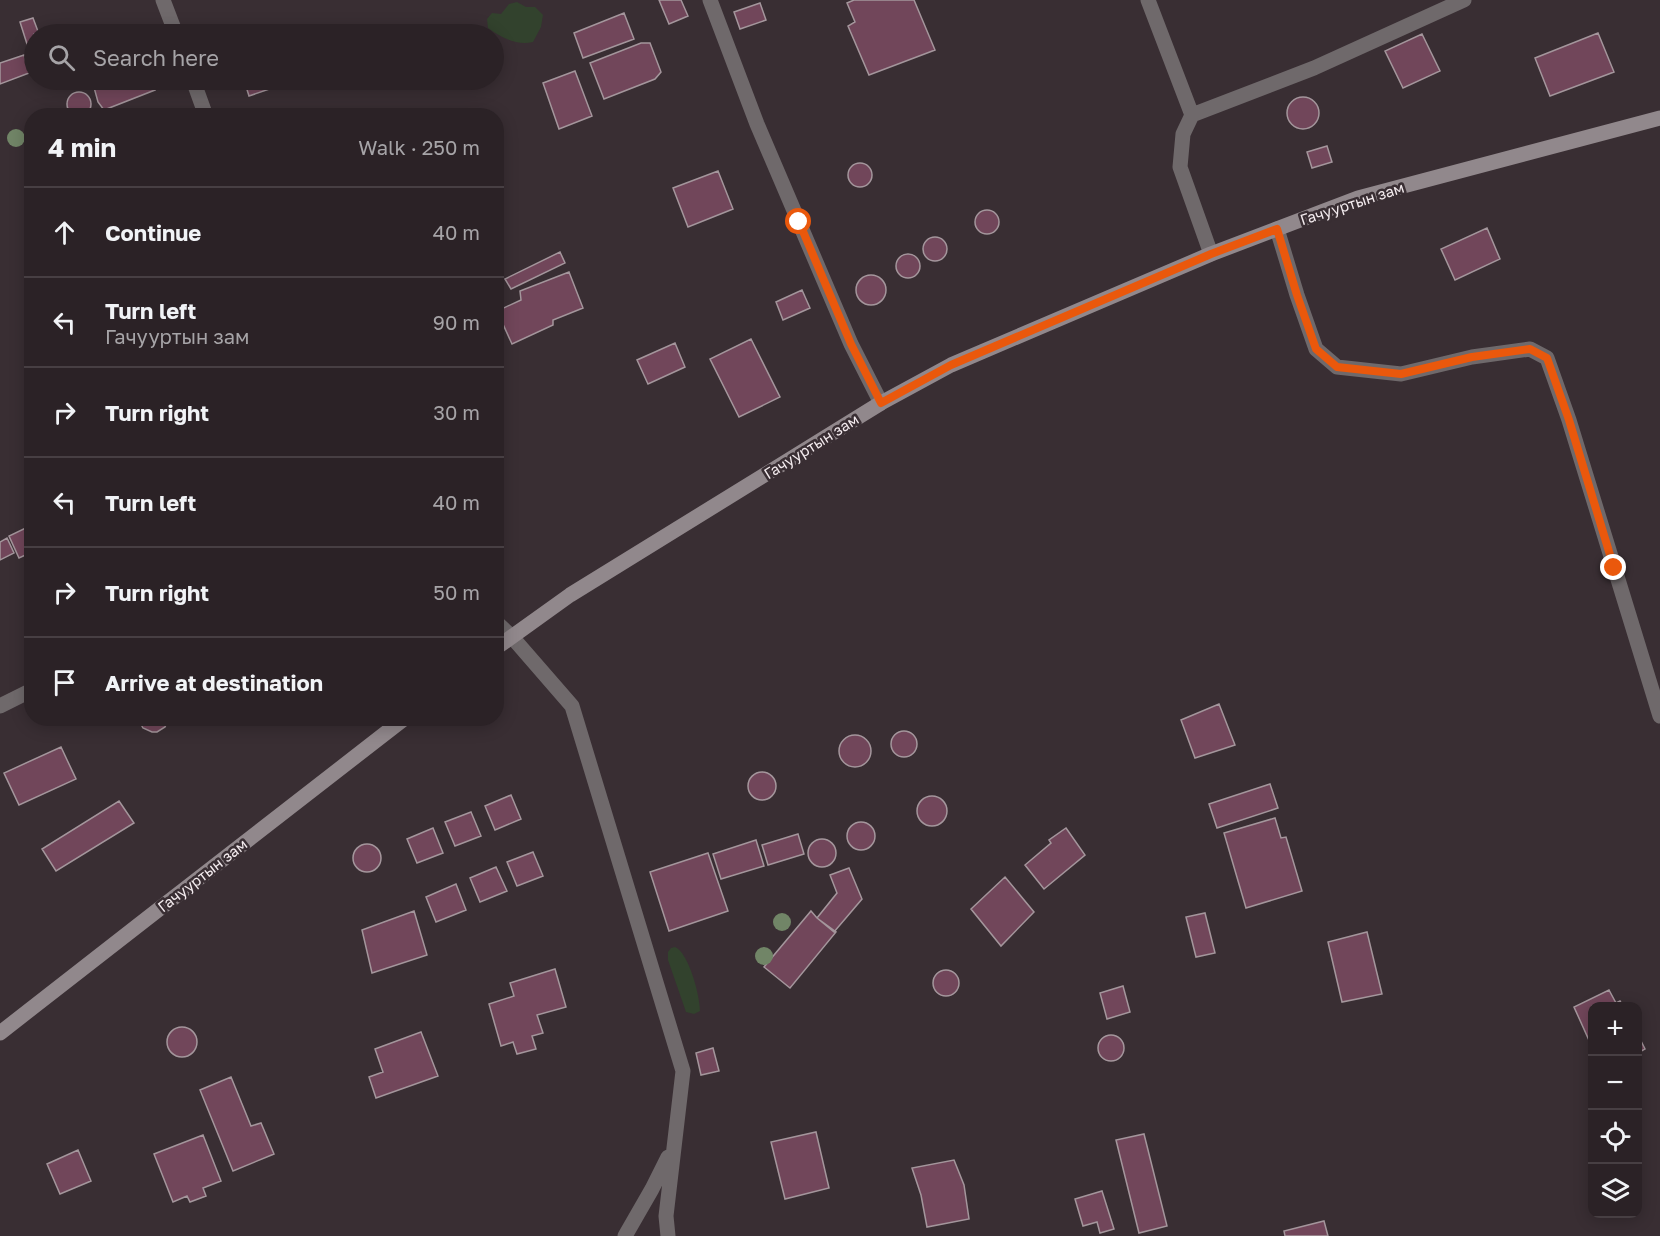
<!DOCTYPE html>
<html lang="en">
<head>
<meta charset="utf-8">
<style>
	:root { --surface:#2b2226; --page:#332a2e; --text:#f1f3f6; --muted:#a6a4a7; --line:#473f43 }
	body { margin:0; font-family:"Golos Text",sans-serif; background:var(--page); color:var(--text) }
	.controls { position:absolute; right:18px; bottom:18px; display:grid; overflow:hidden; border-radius:12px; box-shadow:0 3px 15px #0003 }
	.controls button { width:54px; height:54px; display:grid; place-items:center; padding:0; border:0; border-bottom:2px solid var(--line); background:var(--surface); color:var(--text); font:30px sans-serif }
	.stop { position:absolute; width:18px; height:18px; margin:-14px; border:4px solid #ea580c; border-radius:50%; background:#fff }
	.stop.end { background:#ea580c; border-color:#fff; box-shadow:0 2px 6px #0008 }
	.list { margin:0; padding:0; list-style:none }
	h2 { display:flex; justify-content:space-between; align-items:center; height:78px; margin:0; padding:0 24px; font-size:26px }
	h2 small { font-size:20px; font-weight:400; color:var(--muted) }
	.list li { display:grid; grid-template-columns:39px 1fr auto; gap:18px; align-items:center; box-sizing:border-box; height:90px; padding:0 24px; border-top:2px solid var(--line) }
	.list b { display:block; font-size:22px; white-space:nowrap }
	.list p { margin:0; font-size:20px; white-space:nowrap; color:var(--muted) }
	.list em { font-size:20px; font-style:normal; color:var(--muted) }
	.icon { flex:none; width:33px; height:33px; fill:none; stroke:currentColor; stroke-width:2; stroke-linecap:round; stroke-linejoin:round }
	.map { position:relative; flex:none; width:1660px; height:1236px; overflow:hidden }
	.search { position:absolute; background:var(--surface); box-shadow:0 3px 15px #0003; left:24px; top:24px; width:480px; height:66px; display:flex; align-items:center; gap:15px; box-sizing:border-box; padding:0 21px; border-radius:33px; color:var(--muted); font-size:22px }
	.panel { position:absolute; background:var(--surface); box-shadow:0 3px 15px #0003; left:24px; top:108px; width:480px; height:618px; border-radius:24px }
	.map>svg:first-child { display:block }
	.green { fill:#32422d }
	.building { fill:#71465a; stroke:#a4969c; stroke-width:1.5 }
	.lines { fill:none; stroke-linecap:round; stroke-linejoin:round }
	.street { stroke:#6f696b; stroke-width:15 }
	.secondary { stroke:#91888c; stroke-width:15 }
	.tree { fill:#718567 }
	.route { stroke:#ea580c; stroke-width:8 }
	.labels { text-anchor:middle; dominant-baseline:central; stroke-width:5; stroke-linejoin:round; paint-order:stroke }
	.street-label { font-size:15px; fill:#f3ebee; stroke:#392e33 }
</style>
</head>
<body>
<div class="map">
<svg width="1660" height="1236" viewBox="0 0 1660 1236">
	<rect width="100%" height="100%" fill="#392e33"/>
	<path class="green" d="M517,2L526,7H535L543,15L541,27L533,42C517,46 502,38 488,28L487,19L492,13L501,14L509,4Z
		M675,947C689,953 700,996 700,1011L694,1014L686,1012L668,960V952L671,948Z"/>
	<path class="building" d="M659,0H681L688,16L669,24Z
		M854,0H914L935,50L869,75L848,26L855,22L847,3Z
		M760,3L766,20L740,29L734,12Z
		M624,13L634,39L583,58L574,33Z
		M33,18L39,34H34V66L20,22Z
		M1598,33L1614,72L1550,96L1535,58Z
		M1422,34L1440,71L1403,88L1385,51Z
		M641,43H650L661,72L655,79L604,99L590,63Z
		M24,55L29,73L0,84V63Z
		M575,71L592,116L559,129L543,83Z
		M92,80H163L152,84L155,90L104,110L98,102Z
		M244,80H289L290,82L249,96Z
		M67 104a12 12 0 1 1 24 0a12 12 0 1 1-24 0Z
		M1287 113a16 16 0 1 1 32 0a16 16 0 1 1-32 0Z
		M1327,146L1332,162L1312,168L1307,152Z
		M848 175a12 12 0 1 1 24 0a12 12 0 1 1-24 0Z
		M718,171L733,209L688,227L673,188Z
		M975 222a12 12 0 1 1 24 0a12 12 0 1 1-24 0Z
		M1487,228L1500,259L1455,280L1441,249Z
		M923 249a12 12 0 1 1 24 0a12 12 0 1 1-24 0Z
		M560,252L565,263L511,289L505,279Z
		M896 266a12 12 0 1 1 24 0a12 12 0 1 1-24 0Z
		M569,272L583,308L553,320V325L512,344L497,311L521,300L520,291Z
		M856 290a15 15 0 1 1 30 0a15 15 0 1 1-30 0Z
		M802,290L810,308L783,320L776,302Z
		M751,339L780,397L739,417L710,359Z
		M675,343L685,367L648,384L637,360Z
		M32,525V552L19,558L9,536Z
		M7,538L14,553L0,560V542Z
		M1219,704L1235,745L1195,758L1181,720Z
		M169,718L165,727L157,732H152L143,728L138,719Z
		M891 744a13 13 0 1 1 26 0a13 13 0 1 1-26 0Z
		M839 751a16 16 0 1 1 32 0a16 16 0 1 1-32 0Z
		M61,747L76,779L19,805L4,773Z
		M748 786a14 14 0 1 1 28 0a14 14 0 1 1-28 0Z
		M1270,784L1278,808L1217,828L1209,804Z
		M511,795L521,819L495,830L485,806Z
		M917 811a15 15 0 1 1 30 0a15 15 0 1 1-30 0Z
		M119,801L134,823L56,871L42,849Z
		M471,812L481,836L455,846L445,822Z
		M1275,818L1281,838L1286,837L1302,891L1246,908L1224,833Z
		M847 836a14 14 0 1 1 28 0a14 14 0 1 1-28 0Z
		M433,828L443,853L417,863L407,839Z
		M1066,828L1085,855L1044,889L1025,865L1051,843L1049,840Z
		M798,834L804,854L768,865L762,845Z
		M808 853a14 14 0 1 1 28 0a14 14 0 1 1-28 0Z
		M756,840L764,866L721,879L713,854Z
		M353 858a14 14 0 1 1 28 0a14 14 0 1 1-28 0Z
		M533,852L543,876L517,886L507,862Z
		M708,853L728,911L669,931L650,872Z
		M496,867L507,891L480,902L470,878Z
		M849,868L862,899L834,932L817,918L837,893L830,875Z
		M1005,877L1034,912L1001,946L971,909Z
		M456,884L466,910L436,922L426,897Z
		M414,911L427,955L372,973L362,930Z
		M811,911L817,918L836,932L790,988L764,967Z
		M1205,913L1215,953L1196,957L1186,917Z
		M1367,932L1382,994L1342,1002L1328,942Z
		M555,969L566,1007L537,1015L543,1033L532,1036L536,1049L517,1054L513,1042L501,1046L489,1004L514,996L510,983Z
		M933 983a13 13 0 1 1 26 0a13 13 0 1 1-26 0Z
		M1123,986L1130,1012L1107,1019L1100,993Z
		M1609,990L1616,1003L1620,1001L1623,1006H1592V1047L1574,1007Z
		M167 1042a15 15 0 1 1 30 0a15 15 0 1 1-30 0Z
		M421,1032L438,1076L376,1098L369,1077L383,1072L375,1049Z
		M1638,1035L1645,1049L1638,1053Z
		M1098 1048a13 13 0 1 1 26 0a13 13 0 1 1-26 0Z
		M713,1048L719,1071L701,1075L696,1053Z
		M231,1077L251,1126L261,1123L274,1154L233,1171L200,1090Z
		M816,1132L829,1188L785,1199L771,1142Z
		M1144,1134L1167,1226L1139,1233L1116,1140Z
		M203,1135L221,1181L203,1188L206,1196L190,1202L187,1196L173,1202L154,1154Z
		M78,1150L91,1181L60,1194L47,1164Z
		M954,1160L964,1185L969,1219L927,1227L921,1195L912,1168Z
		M1102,1191L1114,1229L1100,1233L1097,1222L1083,1226L1075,1199Z
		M1324,1221L1328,1236H1285L1284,1231Z"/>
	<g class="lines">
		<path class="street" d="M163,0L176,34
			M710,0L757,124L851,344L881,403
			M1148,0L1192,115
			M193,80L206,116
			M1277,229L1297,295L1316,349L1337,367L1401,374L1472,357L1530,349L1547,358L1569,420L1660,716
			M1211,254L1180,167L1183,134L1192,115L1314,68L1464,0
			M496,622L512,637L572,706L683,1071L666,1216L668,1236
			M0,706L32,690
			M625,1236L652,1189L668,1157"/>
		<path class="secondary" d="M496,648L570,595L881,403L951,365L1211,254L1358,198L1660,118
			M0,1033L154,913L405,718"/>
	</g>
	<g class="tree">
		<circle cx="16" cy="138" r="9"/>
		<circle cx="782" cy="922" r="9"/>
		<circle cx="764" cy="956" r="9"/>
	</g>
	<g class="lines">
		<path class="route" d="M799,222L851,344L881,403L951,365L1211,254L1277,229L1297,295L1316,349L1337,367L1401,374L1472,357L1530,349L1547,358L1569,420L1614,568"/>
	</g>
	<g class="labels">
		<g class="street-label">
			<text transform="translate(1352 203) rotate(-18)">Гачууртын зам</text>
			<text transform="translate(811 446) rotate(-32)">Гачууртын зам</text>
			<text transform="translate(202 875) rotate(-38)">Гачууртын зам</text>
		</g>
	</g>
</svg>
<div class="controls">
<button>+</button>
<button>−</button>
<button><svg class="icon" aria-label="locate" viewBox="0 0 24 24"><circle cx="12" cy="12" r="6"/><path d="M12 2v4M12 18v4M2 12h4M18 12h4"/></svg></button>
<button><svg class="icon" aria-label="layers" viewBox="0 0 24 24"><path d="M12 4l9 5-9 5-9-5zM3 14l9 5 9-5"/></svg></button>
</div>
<div class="stop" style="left:799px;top:222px"></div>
<div class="stop end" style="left:1614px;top:568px"></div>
<div class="search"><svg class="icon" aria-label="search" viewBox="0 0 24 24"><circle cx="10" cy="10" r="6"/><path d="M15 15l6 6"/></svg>Search here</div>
<section class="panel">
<h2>4 min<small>Walk · 250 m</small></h2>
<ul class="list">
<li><svg class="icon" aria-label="ahead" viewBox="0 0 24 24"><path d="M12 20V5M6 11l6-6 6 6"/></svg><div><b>Continue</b></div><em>40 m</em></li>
<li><svg class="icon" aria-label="left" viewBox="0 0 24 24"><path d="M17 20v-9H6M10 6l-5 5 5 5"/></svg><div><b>Turn left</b><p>Гачууртын зам</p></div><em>90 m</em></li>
<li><svg class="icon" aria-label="right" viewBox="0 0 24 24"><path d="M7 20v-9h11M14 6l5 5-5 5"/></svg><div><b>Turn right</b></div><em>30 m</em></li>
<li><svg class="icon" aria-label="left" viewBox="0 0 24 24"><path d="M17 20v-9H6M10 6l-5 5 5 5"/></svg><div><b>Turn left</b></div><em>40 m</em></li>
<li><svg class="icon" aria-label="right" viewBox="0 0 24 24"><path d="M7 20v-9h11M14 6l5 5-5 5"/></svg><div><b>Turn right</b></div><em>50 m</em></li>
<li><svg class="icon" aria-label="arrive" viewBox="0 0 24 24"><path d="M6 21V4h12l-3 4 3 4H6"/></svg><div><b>Arrive at destination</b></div></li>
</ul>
</section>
</div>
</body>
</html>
